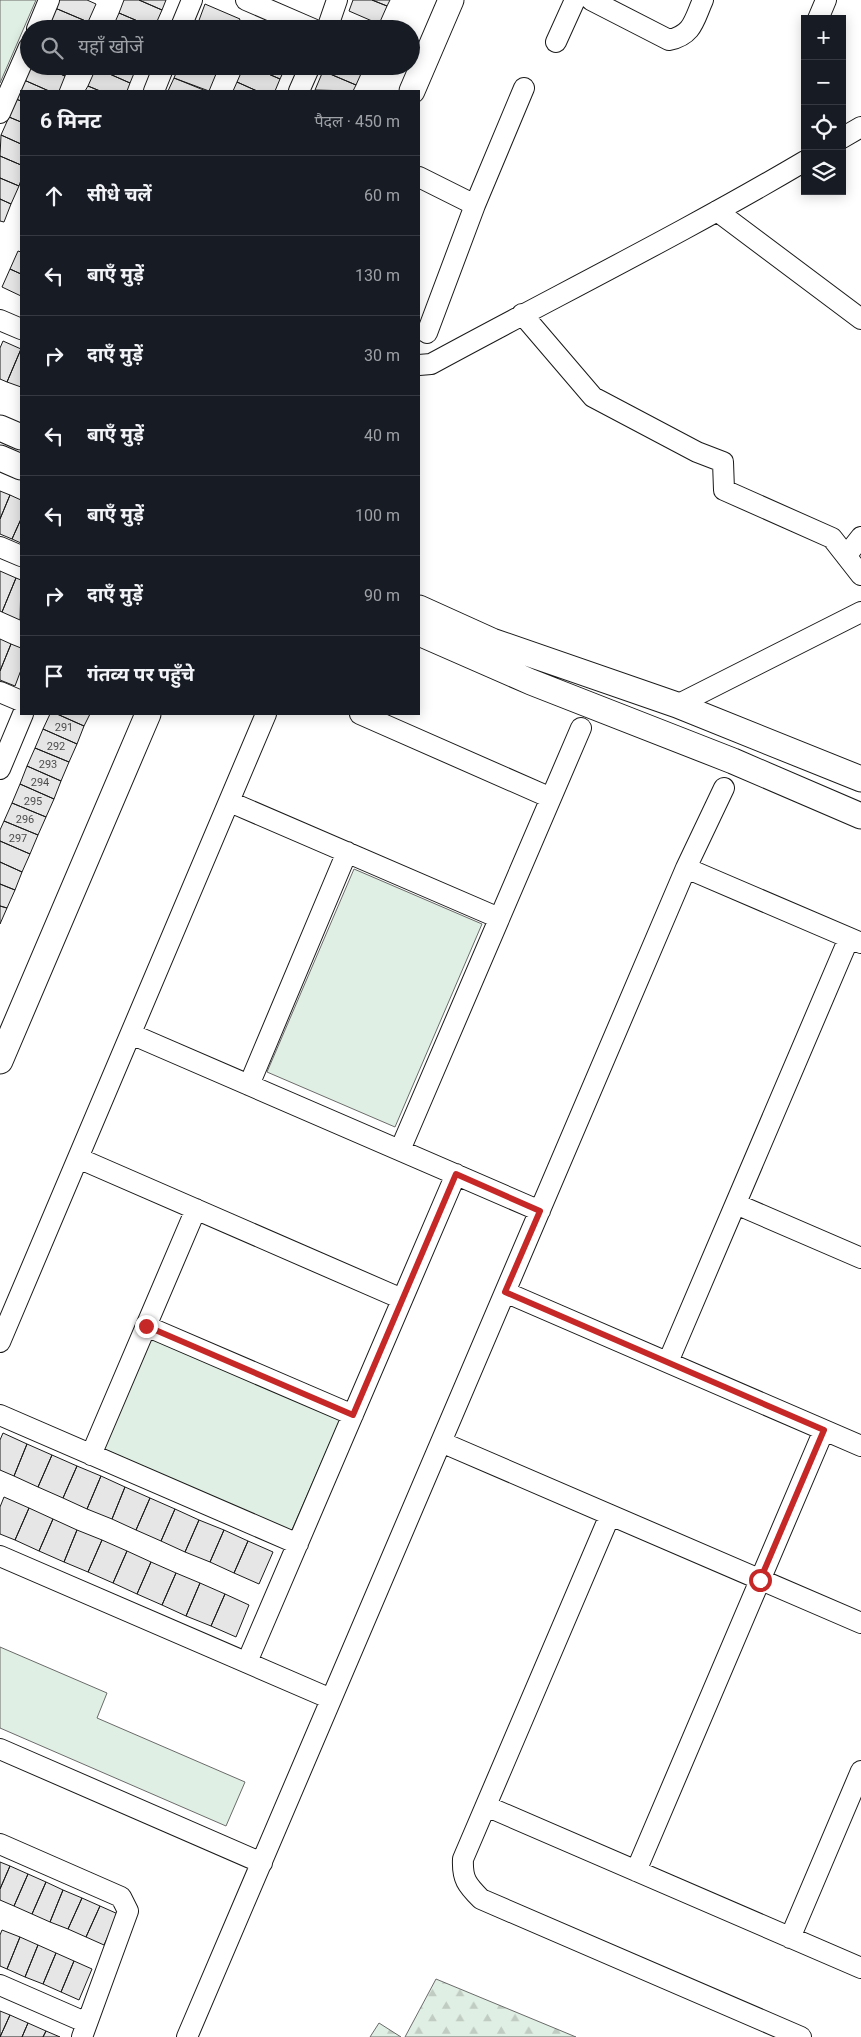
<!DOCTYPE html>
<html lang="hi">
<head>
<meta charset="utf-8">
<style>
	:root { --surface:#171b24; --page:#20242c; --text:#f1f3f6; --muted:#9ea1a6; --line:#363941 }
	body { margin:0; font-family:Roboto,"Noto Sans Devanagari",sans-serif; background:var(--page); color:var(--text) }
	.controls { position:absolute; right:15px; top:15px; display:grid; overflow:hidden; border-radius:0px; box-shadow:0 2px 12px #0003 }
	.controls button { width:45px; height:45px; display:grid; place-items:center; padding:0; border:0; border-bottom:1px solid var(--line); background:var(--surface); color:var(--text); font:25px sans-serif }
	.stop { position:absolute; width:15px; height:15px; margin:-11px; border:4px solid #c62828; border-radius:50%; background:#fff }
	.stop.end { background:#c62828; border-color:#fff; box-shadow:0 1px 5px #0008 }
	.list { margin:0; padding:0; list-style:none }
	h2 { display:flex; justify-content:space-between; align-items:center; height:65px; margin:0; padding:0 20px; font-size:21px }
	h2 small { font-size:16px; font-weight:400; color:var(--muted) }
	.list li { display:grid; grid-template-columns:32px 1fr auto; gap:15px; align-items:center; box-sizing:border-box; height:80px; padding:0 20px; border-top:1px solid var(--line) }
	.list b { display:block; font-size:19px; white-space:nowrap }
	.list em { font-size:16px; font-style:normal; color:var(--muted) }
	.icon { flex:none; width:28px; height:28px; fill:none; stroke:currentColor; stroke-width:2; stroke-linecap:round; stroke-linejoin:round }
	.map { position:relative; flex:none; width:861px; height:2037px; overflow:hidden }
	.search { position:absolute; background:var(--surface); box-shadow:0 2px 12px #0003; left:20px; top:20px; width:400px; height:55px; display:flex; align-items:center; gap:12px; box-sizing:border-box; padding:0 18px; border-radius:28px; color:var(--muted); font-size:19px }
	.panel { position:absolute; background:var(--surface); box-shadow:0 2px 12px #0003; left:20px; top:90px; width:400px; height:625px; border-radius:0px }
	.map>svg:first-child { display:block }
	.forest { fill:url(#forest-firs); stroke:#6a6a6a }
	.park { fill:#e0efe3; stroke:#6a6a6a }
	.building { fill:#e6e6e6; stroke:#1a1a1a }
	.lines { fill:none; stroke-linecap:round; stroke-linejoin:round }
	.minor-casing { stroke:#1a1a1a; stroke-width:22 }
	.major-casing { stroke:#1a1a1a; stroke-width:27 }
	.minor { stroke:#fff; stroke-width:20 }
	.major { stroke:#fff; stroke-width:25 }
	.route { stroke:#c62828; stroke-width:6 }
	.labels { text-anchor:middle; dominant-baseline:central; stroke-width:4; stroke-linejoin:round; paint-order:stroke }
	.number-label { font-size:11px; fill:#4d4d4d }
</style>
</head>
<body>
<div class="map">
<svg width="861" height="2037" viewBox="0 0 861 2037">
	<defs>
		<pattern id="forest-firs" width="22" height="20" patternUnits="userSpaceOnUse" patternTransform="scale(1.25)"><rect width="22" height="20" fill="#e0efe3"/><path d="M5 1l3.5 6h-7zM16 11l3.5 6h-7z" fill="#c0ccc2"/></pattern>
	</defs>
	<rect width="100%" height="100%" fill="#fff"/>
	<path class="forest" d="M436,1979L576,2037H405Z
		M379,2023L401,2037H370Z"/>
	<path class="park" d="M0,0H36L0,83Z
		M354,869L482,924L395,1127L267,1072Z
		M150,1336L340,1420L291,1532L102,1448Z
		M0,1647L107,1693L97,1718L245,1782L226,1826L0,1728Z"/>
	<path class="building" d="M58,0H87L96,4L88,22L55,8Z
		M124,0H139L162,10L154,28L119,13Z
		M139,0H166L162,10Z
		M353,0H372L387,6L379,24L349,11Z
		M372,0H390L387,6Z
		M205,4L240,19L236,29H212L198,23Z
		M55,8L88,22L85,29H54L47,26Z
		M119,13L154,28L153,29H112Z
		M198,23L212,29H195Z
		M30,66H41L65,76L59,91H49L24,80Z
		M41,66H69L65,76Z
		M96,66H137L130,83L96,68Z
		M179,66H198L216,74L209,91L174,78Z
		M198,66H220L216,74Z
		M244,66H250L280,79L275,91H257L237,82Z
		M250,66H286L280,79Z
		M325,66H363L364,67L356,85L323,71Z
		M96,68L130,83L127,91H100L88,86Z
		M323,71L356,85L353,91L315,90Z
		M174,78L206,91H168Z
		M24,80L49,91H21V101L16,99Z
		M237,82L257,91H233Z
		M88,86L100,91H85Z
		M16,99L21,101V122L9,117Z
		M9,117L21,122V144L1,135Z
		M1,135L21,144V165L0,156Z
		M0,156L21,165V180L19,186L0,178Z
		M0,178L19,186L11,204L0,199Z
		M0,199L11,204L4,222L0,221Z
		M18,251L21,252V274L10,269Z
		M10,269L21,274V296L2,287Z
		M3,341L21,349L7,382L0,379V348Z
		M21,349V387L7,382Z
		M0,491L10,495L0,519Z
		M10,495L21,500V519L12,539L0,534V519Z
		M21,519V543L12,539Z
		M0,571L16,578L2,612L0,611Z
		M16,578L21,580L20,620L2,612Z
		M0,639L11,644L0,671Z
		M11,644L21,648V670L15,686L0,680V671Z
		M50,714H57L84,726L77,744L43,729Z
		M57,714H90L84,726Z
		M43,729L77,744L69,762L35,748Z
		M35,748L69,762L61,781L27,766Z
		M27,766L61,781L54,799L20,784Z
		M20,784L54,799L46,817L12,803Z
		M12,803L46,817L38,835L4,821Z
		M4,821L38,835L30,854L0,841V830Z
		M0,841L30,854L22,872L0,862Z
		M0,862L22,872L15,890L0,884Z
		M0,884L15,890L7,908L0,906Z
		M0,906L7,908L0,924Z
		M3,1433L27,1444L14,1476L0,1470V1440Z
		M27,1444L52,1455L38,1487L14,1476Z
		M52,1455L77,1466L63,1498L38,1487Z
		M77,1466L101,1476L87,1509L63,1498Z
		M101,1476L125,1487L112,1519L87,1509Z
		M125,1487L150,1498L136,1530L112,1519Z
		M4,1497L29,1508L15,1540L0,1534V1507Z
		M150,1498L175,1509L161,1541L136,1530Z
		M29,1508L53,1519L39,1551L15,1540Z
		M175,1509L199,1520L185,1552L161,1541Z
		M53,1519L77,1530L64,1562L39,1551Z
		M199,1520L224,1530L210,1562L185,1552Z
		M77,1530L102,1540L88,1572L64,1562Z
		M224,1530L248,1541L234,1573L210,1562Z
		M102,1540L127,1551L113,1583L88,1572Z
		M248,1541L273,1552L259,1584L234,1573Z
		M127,1551L151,1562L137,1594L113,1583Z
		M151,1562L176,1573L162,1605L137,1594Z
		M176,1573L200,1583L186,1616L162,1605Z
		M200,1583L225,1594L211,1626L186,1616Z
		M225,1594L249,1605L236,1637L211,1626Z
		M0,1862L10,1866L0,1889Z
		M10,1866L28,1874L14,1906L0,1900V1889Z
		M28,1874L46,1882L32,1914L14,1906Z
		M46,1882L63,1890L50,1922L32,1914Z
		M63,1890L82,1898L68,1929L50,1922Z
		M82,1898L100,1906L86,1937L68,1929Z
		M100,1906L118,1914L104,1945L86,1937Z
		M2,1930L20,1937L7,1969L0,1966V1935Z
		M20,1937L38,1945L25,1977L7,1969Z
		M38,1945L56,1953L43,1984L25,1977Z
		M56,1953L74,1961L61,1992L43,1984Z
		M74,1961L92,1969L79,2000L61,1992Z
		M0,2011L10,2015L0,2037Z
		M10,2015L28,2023L22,2037H0Z
		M28,2023L46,2031L43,2037H22Z
		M46,2031L60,2037H43Z"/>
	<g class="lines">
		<g class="minor-casing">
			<path id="minor" d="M246,0L313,29
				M591,0L669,40C693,35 694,20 703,0
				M818,19L826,0
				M37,29L49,0
				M180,29L192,0
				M327,29L337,0
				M556,42L575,0
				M154,91L164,66
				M299,91L310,66
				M0,113L29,47
				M842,138L861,127
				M419,177L475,205
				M717,211L861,319
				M522,314L593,397L697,452L723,462L724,490L832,538L861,575
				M0,320L21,329
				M427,333L475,205L524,88
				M419,365L431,364C556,296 683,233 805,161
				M0,547L21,556
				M846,556L861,537
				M0,692L21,701
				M677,705L861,612
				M360,714L551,798
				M0,769L23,714
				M230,802L499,918
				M686,868L861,943
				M131,1034L540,1211
				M249,1085L347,852
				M400,1150L581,728
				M78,1158L402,1299
				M736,1204L861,1258
				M505,1292L861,1446
				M146,1326L353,1415
				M0,1342L266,714
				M668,1362L849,938
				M0,1415L298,1544
				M441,1442L861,1623
				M91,1455L196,1209
				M610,1515L463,1859C462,1879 467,1885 481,1899L801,2037
				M0,1556L331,1699
				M247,1662L456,1174
				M0,1749L262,1863
				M486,1806L861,1968
				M0,1844L121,1897L128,1911L82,2037
				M636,1871L824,1430
				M790,1938L861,1771
				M0,1985L87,2023
				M187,2037L686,868L724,788"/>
		</g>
		<g class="major-casing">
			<path id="major" d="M412,91L451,0
				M0,428L21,437
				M0,458L21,467
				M419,608L492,641L677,705L861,779
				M419,633L531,682L733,761L861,816
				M0,1061L148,714"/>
		</g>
		<use href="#minor" class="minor"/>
		<use href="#major" class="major"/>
	</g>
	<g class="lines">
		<path class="route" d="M146,1326L353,1415L456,1174L540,1211L505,1292L824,1430L760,1580"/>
	</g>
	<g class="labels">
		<g class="number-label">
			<text x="64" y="727">291</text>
			<text x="56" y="746">292</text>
			<text x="48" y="764">293</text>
			<text x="40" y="782">294</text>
			<text x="33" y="801">295</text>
			<text x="25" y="819">296</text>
			<text x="18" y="838">297</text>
		</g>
	</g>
</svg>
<div class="controls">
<button>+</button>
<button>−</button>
<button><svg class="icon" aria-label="locate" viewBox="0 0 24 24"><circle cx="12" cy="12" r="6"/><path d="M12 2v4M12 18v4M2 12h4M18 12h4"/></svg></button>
<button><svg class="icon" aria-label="layers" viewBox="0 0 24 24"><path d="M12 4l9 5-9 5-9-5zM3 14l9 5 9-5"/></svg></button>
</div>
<div class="stop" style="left:760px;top:1580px"></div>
<div class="stop end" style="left:146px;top:1326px"></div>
<div class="search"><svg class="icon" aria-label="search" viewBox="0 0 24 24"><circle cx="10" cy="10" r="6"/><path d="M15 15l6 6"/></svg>यहाँ खोजें</div>
<section class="panel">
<h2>6 मिनट<small>पैदल · 450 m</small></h2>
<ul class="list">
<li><svg class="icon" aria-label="ahead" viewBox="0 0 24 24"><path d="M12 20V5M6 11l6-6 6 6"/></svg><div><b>सीधे चलें</b></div><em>60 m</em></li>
<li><svg class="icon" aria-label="left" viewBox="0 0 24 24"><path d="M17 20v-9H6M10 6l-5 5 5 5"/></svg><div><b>बाएँ मुड़ें</b></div><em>130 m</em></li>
<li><svg class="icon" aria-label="right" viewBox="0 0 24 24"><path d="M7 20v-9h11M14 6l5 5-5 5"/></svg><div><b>दाएँ मुड़ें</b></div><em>30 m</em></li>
<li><svg class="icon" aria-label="left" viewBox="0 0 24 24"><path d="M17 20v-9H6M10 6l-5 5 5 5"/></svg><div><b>बाएँ मुड़ें</b></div><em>40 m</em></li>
<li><svg class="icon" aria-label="left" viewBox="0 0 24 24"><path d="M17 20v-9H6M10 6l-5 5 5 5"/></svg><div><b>बाएँ मुड़ें</b></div><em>100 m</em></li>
<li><svg class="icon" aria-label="right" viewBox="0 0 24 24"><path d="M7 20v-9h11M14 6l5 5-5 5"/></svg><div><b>दाएँ मुड़ें</b></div><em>90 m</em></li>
<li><svg class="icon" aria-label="arrive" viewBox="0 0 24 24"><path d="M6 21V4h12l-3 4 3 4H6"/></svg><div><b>गंतव्य पर पहुँचे</b></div></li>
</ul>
</section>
</div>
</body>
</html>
